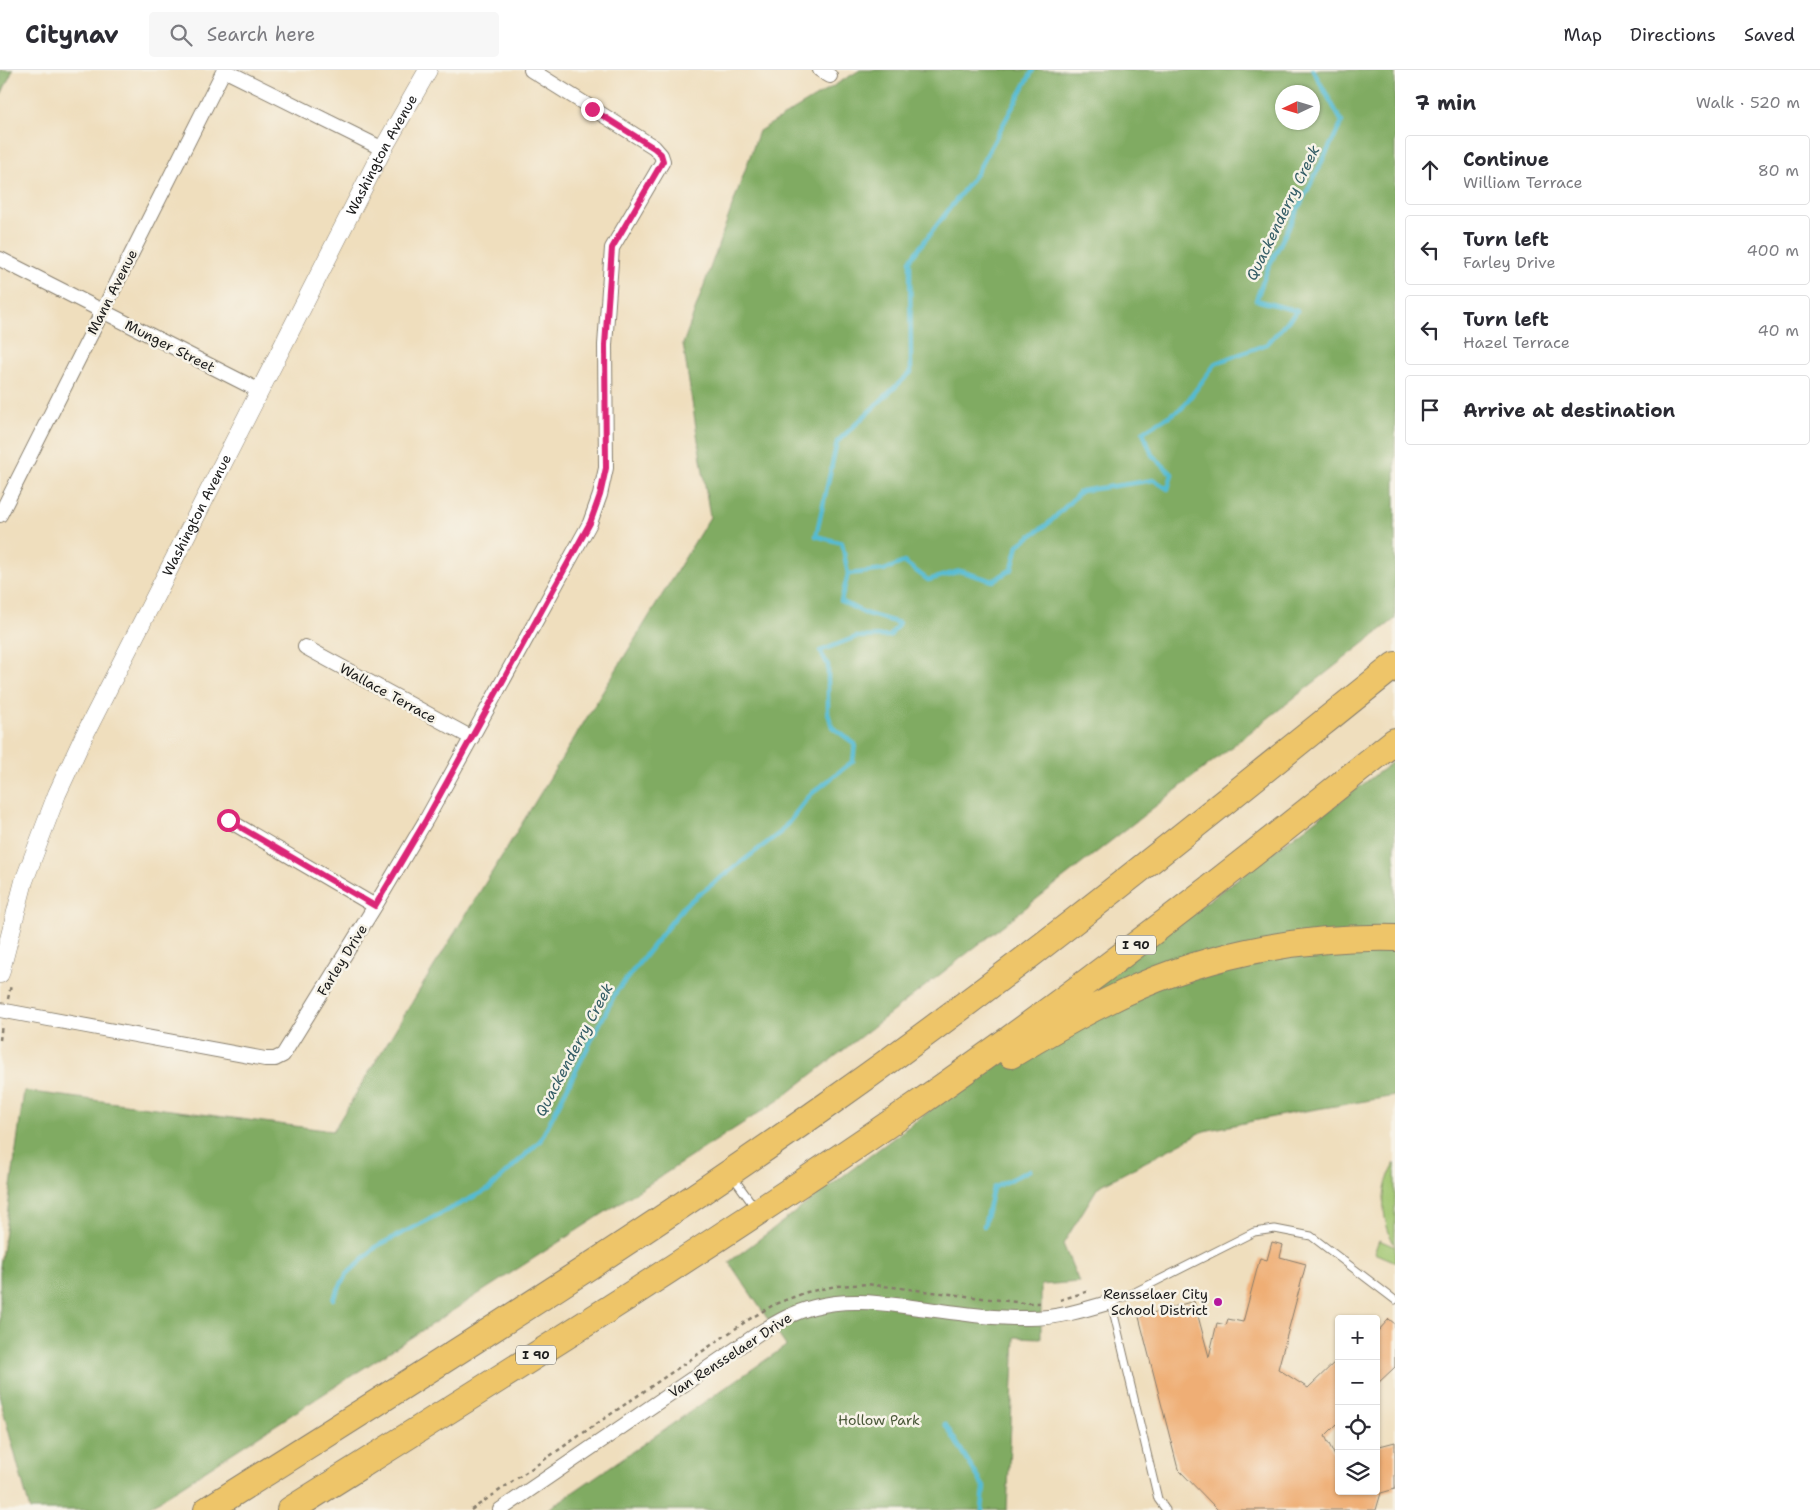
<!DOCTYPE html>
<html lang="en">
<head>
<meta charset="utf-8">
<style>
	:root { --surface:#fff; --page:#f7f7f7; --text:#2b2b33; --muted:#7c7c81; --line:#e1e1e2 }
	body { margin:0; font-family:"Shantell Sans",sans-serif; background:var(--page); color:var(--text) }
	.controls { position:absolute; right:15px; bottom:15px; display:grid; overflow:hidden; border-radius:5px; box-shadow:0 1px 4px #0004 }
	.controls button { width:45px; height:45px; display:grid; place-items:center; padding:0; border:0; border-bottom:1px solid var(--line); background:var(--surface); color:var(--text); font:25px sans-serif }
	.compass { position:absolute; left:1275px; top:15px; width:45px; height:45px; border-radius:50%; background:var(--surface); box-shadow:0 1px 4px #0004; rotate:266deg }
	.stop { position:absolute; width:15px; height:15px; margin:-11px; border:4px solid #db2777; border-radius:50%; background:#fff }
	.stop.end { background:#db2777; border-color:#fff; box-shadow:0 1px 5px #0008 }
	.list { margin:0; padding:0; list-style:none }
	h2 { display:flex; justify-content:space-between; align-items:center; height:65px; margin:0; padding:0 20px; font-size:21px }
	h2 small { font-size:16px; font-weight:400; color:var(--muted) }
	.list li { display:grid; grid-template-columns:32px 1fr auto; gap:15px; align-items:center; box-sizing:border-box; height:70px; margin:0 10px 10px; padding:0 10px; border:1px solid var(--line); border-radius:5px }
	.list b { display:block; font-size:19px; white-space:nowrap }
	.list p { margin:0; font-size:16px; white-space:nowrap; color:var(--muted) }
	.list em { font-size:16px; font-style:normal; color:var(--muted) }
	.icon { flex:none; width:28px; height:28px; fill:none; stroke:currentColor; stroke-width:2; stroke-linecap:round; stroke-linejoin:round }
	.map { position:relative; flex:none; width:1395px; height:1440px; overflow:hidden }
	header { display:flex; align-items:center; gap:30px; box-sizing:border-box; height:70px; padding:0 25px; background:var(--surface); border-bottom:1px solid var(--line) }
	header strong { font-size:24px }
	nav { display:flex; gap:28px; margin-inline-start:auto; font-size:18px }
	.search { width:350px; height:45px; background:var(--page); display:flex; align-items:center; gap:12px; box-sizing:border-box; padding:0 18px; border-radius:5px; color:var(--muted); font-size:19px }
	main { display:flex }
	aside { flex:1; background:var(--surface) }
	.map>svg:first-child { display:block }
	.green { fill:#a0c670; stroke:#5e7146 }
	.forest { fill:#80ab62; stroke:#4e643f; fill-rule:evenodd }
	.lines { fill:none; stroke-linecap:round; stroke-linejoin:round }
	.stream { stroke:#55bbd3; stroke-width:4.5 }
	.building { fill:#efae75 }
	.service-casing { stroke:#867d6c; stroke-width:9 }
	.minor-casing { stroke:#867d6c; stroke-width:16 }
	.tertiary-casing { stroke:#867d6c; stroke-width:19 }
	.motorway-casing { stroke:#867d6c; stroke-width:28 }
	.path { stroke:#867d6c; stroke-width:2.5; stroke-dasharray:4 4; stroke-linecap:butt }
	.service { stroke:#fff; stroke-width:7 }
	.minor { stroke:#fff; stroke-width:14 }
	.tertiary { stroke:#fff; stroke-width:18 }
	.motorway { stroke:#eec569; stroke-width:26 }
	.route { stroke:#db2777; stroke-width:6 }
	.poi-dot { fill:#b5179e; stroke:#f7f3e8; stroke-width:2 }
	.labels { text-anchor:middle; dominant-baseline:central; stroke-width:5; stroke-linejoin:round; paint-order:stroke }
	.shield { fill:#f7f3e8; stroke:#5e5c59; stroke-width:1 }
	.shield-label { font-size:12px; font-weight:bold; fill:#1c1c1c }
	.street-label { font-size:14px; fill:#1c1c1c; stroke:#f7f3e8 }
	.poi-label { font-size:14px; fill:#1c1c1c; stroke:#f7f3e8; text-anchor:end }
	.park-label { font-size:14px; fill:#4a5839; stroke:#f7f3e8 }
	.water-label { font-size:15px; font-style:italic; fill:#335c65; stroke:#f7f3e8 }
</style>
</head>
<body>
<header>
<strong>Citynav</strong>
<div class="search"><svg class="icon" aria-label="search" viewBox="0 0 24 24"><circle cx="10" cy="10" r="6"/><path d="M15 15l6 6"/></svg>Search here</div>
<nav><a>Map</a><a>Directions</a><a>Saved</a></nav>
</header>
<main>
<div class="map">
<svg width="1395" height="1440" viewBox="0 0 1395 1440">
	<rect width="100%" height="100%" fill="#f7f3e8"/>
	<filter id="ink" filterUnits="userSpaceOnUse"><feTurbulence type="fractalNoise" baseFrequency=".02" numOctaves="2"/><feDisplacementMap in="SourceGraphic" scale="10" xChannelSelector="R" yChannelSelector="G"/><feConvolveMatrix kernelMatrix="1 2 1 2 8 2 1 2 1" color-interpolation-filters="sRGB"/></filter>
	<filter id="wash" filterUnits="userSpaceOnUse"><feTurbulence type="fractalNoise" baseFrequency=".0096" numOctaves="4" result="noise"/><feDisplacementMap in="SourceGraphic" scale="20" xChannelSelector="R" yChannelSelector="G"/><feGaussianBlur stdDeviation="1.12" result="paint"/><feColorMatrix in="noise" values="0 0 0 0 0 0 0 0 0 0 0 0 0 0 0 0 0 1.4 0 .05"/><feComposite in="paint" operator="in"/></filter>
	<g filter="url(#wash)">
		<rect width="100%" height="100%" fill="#efdebd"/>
		<path class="green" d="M1395,1093V1176C1381,1150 1379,1120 1395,1093Z
			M1379,1170L1395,1177V1192L1374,1183Z"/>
		<path class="forest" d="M0,0H13L0,27Z
			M860,0H1395V549L782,1028L144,1440H30L0,1329V1197L24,1021L333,1061L710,447L683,274L759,61ZM1312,22V52H1282V22Z
			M1395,690V1026L1293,1043L1204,1061L1098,1117L1063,1174L1079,1212L1041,1215V1268L1015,1267L1007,1440H547L786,1276L729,1192Z"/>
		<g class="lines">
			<path class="stream" d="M848,504L842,473L816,466L837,372L911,302L910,190L976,104L1033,0
				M984,1156L993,1118L1030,1100
				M333,1229L346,1205L377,1176L489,1119L540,1071L616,922L685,835L781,762L810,725L853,691L855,674L832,657L828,643V595L820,581L856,567L890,566L899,553L864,543L841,531L848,504L884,500L904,492L928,510L960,501L993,511L1012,499L1018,475L1049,453L1081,421L1154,410L1168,419L1172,404L1152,385L1143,362L1182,338L1216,293L1267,274L1297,241L1256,230L1268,198L1342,52L1313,0
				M945,1354L984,1417L982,1440"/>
		</g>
		<g id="blocks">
			<path class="building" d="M1272,1172L1283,1175L1280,1187L1306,1194L1278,1299L1308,1318L1339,1288V1352L1325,1366L1335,1386H1339V1421H1376V1377L1395,1372V1419L1381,1423L1376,1440H1218L1178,1399L1139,1247L1194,1231L1209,1287L1217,1253L1226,1255L1228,1249L1243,1252L1260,1188L1267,1190Z
				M1389,1249L1395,1254V1297L1376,1315V1263Z"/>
		</g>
	</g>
	<g filter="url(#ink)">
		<use href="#blocks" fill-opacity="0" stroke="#867d6c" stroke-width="1"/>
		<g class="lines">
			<g class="service-casing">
				<path id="service" d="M733,1107L756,1139
					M1166,1440L1158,1429L1111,1232L1127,1226L1254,1162L1275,1159L1311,1166L1395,1230"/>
			</g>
			<g class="minor-casing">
				<path id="minor" d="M224,0L383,79
					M820,0L830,6
					M0,189L260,321
					M0,445L224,0
					M305,577L472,668
					M228,750L375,836
					M0,940L265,989H275L283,985L375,836L426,750L590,453L600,425L606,398L605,275L612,178L663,91L661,85L654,77L531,0
					M500,1440L759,1263C777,1252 794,1242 814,1237C844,1229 874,1232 904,1236C946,1241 988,1249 1029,1248C1058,1248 1084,1240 1111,1232"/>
			</g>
			<g class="tertiary-casing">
				<g id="tertiary">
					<path id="s1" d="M0,904L24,811L57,724L83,668L383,79L428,0"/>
				</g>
			</g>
			<g class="motorway-casing">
				<path id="motorway" d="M1011,985C1043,966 1075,947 1108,931C1196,886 1296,866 1395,868
					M207,1440C415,1308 626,1178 827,1035C1023,897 1208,745 1395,595
					M290,1440C500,1308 711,1177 915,1036C1081,921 1238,797 1395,671"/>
			</g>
			<path class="path" d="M8,929L11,915
				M0,970L2,954
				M1060,1230L1089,1221
				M471,1440L748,1250L775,1234L807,1222L836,1216L867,1214L1024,1233H1040"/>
			<use href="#service" class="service"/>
			<use href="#minor" class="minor"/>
			<use href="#tertiary" class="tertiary"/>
			<use href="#motorway" class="motorway"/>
		</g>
	</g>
	<g class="lines" filter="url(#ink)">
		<path class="route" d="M228,750L375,836L426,750L590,453L600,425L606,398L605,275L612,178L663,91L661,84L654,78L592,39"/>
	</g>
	<circle class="poi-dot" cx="1218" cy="1232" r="5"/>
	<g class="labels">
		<g class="shield">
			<rect x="1116" y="865.5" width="40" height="19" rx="4"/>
			<rect x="516" y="1275.5" width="40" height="19" rx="4"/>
		</g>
		<g class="shield-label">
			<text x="1136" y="875">I 90</text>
			<text x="536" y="1285">I 90</text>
		</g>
		<g class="street-label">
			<text stroke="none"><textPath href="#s1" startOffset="906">Washington Avenue</textPath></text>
			<text transform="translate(112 222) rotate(-63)">Mann Avenue</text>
			<text transform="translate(170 276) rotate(27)">Munger Street</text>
			<text stroke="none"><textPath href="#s1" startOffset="501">Washington Avenue</textPath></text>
			<text transform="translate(388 623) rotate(29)">Wallace Terrace</text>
			<text transform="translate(342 890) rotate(-58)">Farley Drive</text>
			<text transform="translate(730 1285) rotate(-33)">Van Rensselaer Drive</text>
		</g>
		<g class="poi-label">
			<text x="1208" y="1224">Rensselaer City<tspan x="1208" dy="16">School District</tspan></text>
		</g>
		<g class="park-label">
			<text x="879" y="1350">Hollow Park</text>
		</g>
		<g class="water-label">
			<text transform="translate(1283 143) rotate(-64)">Quackenderry Creek</text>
			<text transform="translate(574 980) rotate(-62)">Quackenderry Creek</text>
		</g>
	</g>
</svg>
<div class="controls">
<button>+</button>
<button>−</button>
<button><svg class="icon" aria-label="locate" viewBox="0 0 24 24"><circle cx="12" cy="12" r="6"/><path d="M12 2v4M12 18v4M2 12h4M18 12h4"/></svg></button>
<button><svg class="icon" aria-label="layers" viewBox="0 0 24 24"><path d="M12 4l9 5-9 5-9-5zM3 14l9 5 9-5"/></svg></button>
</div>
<svg class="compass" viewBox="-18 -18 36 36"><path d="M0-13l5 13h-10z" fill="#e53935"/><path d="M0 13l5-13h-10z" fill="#7c7c81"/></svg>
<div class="stop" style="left:228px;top:750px"></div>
<div class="stop end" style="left:592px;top:39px"></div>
</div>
<aside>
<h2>7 min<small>Walk · 520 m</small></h2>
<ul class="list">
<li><svg class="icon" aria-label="ahead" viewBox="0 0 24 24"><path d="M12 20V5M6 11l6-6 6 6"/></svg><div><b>Continue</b><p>William Terrace</p></div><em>80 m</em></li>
<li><svg class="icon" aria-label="left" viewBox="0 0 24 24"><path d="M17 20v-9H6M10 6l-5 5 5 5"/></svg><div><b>Turn left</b><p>Farley Drive</p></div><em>400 m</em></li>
<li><svg class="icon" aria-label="left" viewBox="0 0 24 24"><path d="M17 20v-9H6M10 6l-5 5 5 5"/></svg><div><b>Turn left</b><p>Hazel Terrace</p></div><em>40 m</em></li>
<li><svg class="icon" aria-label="arrive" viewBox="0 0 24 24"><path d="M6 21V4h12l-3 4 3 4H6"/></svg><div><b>Arrive at destination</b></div></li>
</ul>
</aside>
</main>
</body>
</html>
